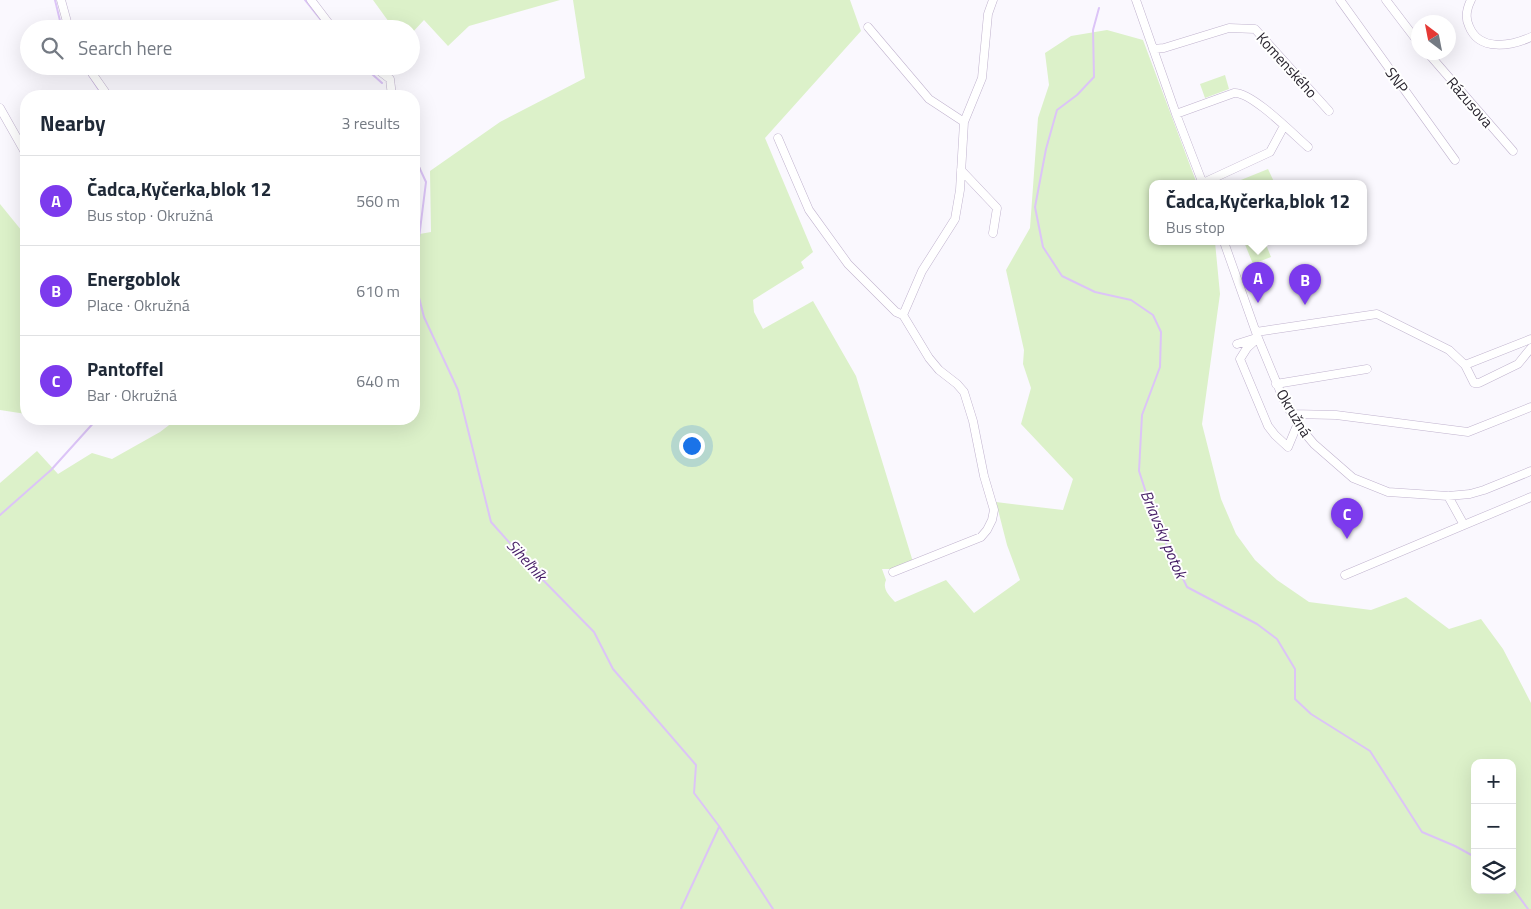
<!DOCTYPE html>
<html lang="en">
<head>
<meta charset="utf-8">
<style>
	:root { --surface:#fff; --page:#f6f6f7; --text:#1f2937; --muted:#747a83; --line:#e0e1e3; --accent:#7c3aed }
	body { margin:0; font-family:"Titillium Web",sans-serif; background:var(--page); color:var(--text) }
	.controls { position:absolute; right:15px; bottom:15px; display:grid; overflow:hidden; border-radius:10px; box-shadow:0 5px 20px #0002 }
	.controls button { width:45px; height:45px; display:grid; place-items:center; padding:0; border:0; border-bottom:1px solid var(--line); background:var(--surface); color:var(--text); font:25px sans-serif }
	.compass { position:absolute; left:1411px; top:15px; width:45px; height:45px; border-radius:50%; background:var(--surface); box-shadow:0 5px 20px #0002; rotate:328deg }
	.you { position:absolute; left:691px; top:445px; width:18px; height:18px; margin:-12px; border:4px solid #fff; border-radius:50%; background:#1a73e8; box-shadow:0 0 0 8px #1a73e833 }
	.badge { display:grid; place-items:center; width:32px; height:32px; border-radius:50%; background:var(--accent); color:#fff; font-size:16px; font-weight:700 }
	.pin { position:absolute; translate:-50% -41px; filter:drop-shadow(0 1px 2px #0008) }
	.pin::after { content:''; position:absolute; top:26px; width:18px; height:15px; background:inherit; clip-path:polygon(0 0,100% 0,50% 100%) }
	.popup { position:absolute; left:1149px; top:180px; width:218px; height:65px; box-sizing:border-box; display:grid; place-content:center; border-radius:10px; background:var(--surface); filter:drop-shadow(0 1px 4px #0005); font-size:16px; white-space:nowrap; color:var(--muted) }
	.popup b { font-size:19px; color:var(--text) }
	.popup::after { content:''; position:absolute; left:50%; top:100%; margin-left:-10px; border:10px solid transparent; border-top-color:var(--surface) }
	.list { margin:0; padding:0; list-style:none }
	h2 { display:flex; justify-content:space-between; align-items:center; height:65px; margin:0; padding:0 20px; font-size:21px }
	h2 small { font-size:16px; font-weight:400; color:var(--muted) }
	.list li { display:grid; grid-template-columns:32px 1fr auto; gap:15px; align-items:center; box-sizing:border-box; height:90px; padding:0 20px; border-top:1px solid var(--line) }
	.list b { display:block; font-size:19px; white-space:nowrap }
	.list p { margin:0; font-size:16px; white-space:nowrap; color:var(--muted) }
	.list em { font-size:16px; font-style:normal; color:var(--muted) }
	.icon { flex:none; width:28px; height:28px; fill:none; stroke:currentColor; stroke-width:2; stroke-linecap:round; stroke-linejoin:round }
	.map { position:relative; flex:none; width:1531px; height:909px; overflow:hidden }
	.search { position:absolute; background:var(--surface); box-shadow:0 5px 20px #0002; left:20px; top:20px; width:400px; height:55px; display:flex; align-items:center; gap:12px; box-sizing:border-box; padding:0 18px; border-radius:28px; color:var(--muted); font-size:19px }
	.panel { position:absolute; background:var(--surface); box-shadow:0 5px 20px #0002; left:20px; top:90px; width:400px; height:335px; border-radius:20px }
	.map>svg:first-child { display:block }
	.green { fill:#dcf1c9; fill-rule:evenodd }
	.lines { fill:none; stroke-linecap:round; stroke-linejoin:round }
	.stream { stroke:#dcc4f7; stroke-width:2 }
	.street-casing { stroke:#c0b3ce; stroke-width:9 }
	.street { stroke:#fff; stroke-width:8 }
	.labels { text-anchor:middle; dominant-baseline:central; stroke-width:4; stroke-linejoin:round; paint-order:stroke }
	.street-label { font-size:15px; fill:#29252f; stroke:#fff }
	.water-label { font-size:16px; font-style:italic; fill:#451d65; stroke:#fff }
</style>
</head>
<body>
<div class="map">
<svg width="1531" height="909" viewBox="0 0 1531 909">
	<rect width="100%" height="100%" fill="#faf8fe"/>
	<path class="green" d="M373,0H560L469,26L448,46L424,20L411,34V29H394Z
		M573,0H850L861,31L765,138L813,252L801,262L804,268L753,300L754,312L763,329L813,301L856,376L913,562L892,569H882L886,580C882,589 889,595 895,602L946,580L974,613L1020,580L1007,545L996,502L1063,510L1073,479L1021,424L1031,388L1023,364L1024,350L1006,270L1030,228L1038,118L1049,85L1045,53L1071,36L1107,30L1143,40L1197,184H1153V242H1215L1220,294L1202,424L1221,499L1236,534L1255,560L1277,580L1309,602L1371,610L1406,597L1449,629L1481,619L1503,649L1531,703V909H0V483L37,451L58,474L92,453L112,459L160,432L177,419H414V235L431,232L430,171L500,122L585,78ZM1475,763H1512V890H1475Z
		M1225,75L1229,89L1205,98L1200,84Z
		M1268,169L1275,184H1231Z
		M0,204L26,236V414L0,410Z
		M1244,242H1265L1271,257L1253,264Z"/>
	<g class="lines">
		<path class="stream" d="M55,0L62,29
			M305,0L328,29
			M1099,8L1093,30L1094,77L1077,95L1057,110L1046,149L1035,207L1043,247L1062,276L1095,292L1131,300L1153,315L1161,332L1160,367L1142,415L1139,471L1155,520L1187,587L1257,624L1277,639L1295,669V699L1311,714L1370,751L1422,832L1455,846L1475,857
			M83,66L103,96
			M363,66L382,83
			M400,92L401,96
			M419,167L426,182L414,278L424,317L458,390L491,522L541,578L594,632L613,669L696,765L694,793L719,826L773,909
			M0,515L51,470L97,419
			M1512,887L1528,909
			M681,909L719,827"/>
		<g class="street-casing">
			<path id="street" d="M61,0L69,29
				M311,0L333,29
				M1136,0L1176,114L1203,184
				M1340,0L1455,160
				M1386,0L1418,42
				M1471,0C1467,8 1465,18 1469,26C1479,52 1511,46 1531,37
				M868,27L929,99L964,122
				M1153,49L1164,48L1229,28L1255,29L1329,111
				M1427,52L1513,151
				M87,66L108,96
				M373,66L390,79L392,96
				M0,108L26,154
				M1176,114L1234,93C1251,91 1294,135 1308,147
				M778,138L809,210L848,264L896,312L903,315L922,271L955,219L960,190L964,122L982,78L988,14L993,0
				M414,161L416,169L414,178
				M961,170L997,208L993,233
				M1203,183L1270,152L1284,126
				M1224,242L1258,338L1285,403L1303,431L1314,444L1353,478L1388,492L1448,496L1470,494L1484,490L1531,471
				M1256,332L1377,314L1449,350L1465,365L1474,383H1479L1518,364L1531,348
				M1258,338L1247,348L1240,359L1268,426L1275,435L1288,447L1298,423
				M1237,344L1256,338
				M1465,365L1531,339
				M1276,384L1367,369
				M1292,414L1336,415L1468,432L1531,407
				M1464,525L1531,497
				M893,572L981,537L987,530L992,520L994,510L984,476L973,421L964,392L957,384L939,370L929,358L903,315
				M1345,575L1464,525L1448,496"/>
		</g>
		<use href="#street" class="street"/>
	</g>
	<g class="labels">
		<g class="street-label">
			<text transform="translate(1287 65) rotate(48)">Komenského</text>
			<text transform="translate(1397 80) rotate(54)">SNP</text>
			<text transform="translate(1470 102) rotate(49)">Rázusova</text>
			<text transform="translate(1294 413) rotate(59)">Okružná</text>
		</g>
		<g class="water-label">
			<text transform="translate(1164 534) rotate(67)">Briavsky potok</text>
			<text transform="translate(527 560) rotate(47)">Siheľník</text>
		</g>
	</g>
</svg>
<div class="controls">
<button>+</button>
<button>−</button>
<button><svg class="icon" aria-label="layers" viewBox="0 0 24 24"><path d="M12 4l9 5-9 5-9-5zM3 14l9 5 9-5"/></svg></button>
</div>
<svg class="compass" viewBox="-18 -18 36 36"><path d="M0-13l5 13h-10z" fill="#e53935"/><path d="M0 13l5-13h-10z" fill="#747a83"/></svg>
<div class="you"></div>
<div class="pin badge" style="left:1258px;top:303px">A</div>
<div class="popup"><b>Čadca,Kyčerka,blok 12</b>Bus stop</div>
<div class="pin badge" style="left:1305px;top:305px">B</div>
<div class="pin badge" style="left:1347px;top:539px">C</div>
<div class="search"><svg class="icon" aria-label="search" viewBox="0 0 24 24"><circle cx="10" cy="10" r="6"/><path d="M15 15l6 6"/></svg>Search here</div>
<section class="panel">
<h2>Nearby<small>3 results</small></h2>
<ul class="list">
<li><span class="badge">A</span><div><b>Čadca,Kyčerka,blok 12</b><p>Bus stop · Okružná</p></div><em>560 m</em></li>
<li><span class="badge">B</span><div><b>Energoblok</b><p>Place · Okružná</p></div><em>610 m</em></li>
<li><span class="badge">C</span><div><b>Pantoffel</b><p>Bar · Okružná</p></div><em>640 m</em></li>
</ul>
</section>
</div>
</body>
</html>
